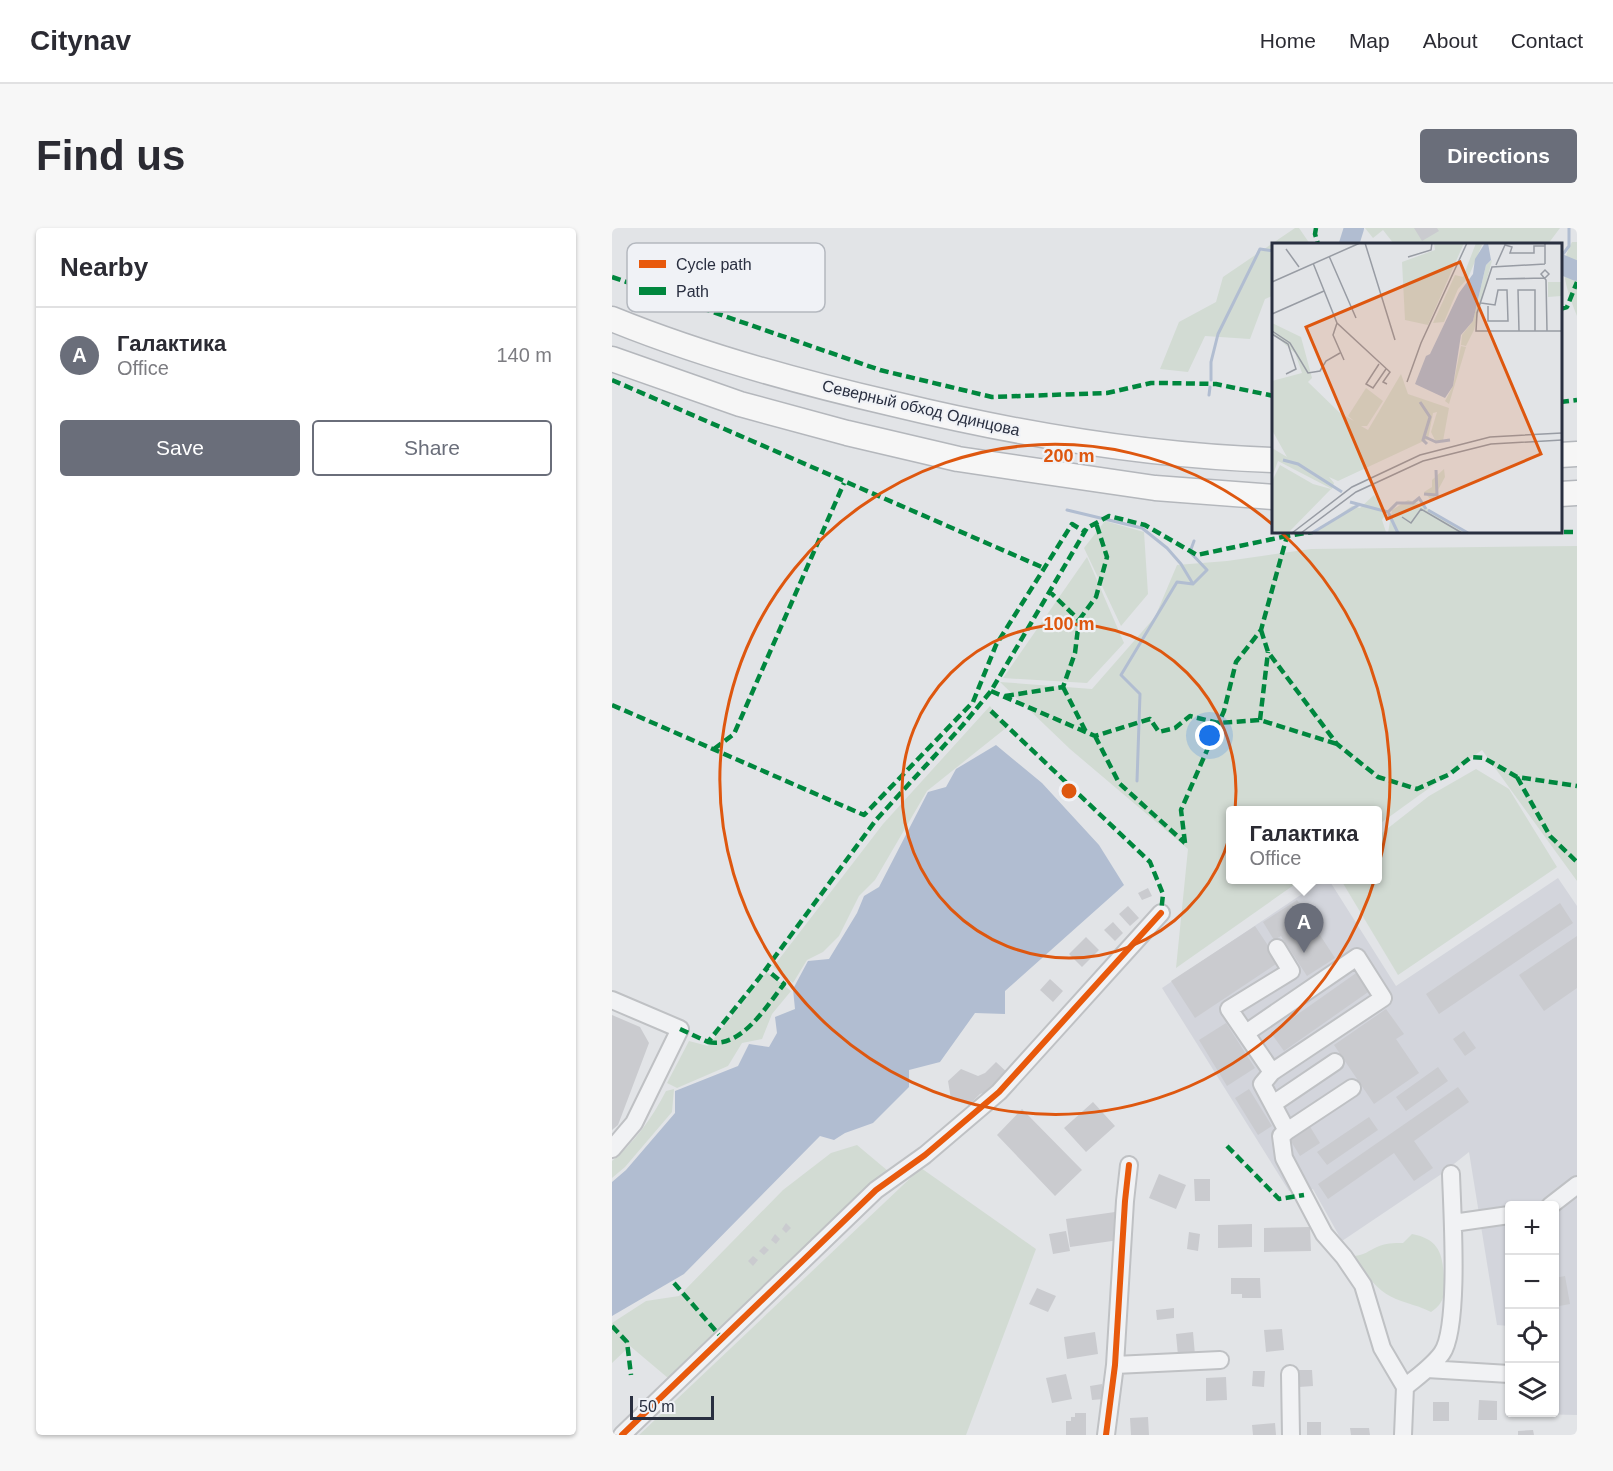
<!DOCTYPE html>
<html lang="en">
<head>
<meta charset="utf-8">
<style>
	:root { --surface:#fff; --page:#f7f7f7; --text:#2b2b33; --muted:#7c7c81; --line:#e1e1e2; --accent:#6a6e7a }
	body { margin:0; font-family:Helvetica,sans-serif; background:var(--page); color:var(--text) }
	.controls { position:absolute; right:18px; bottom:18px; display:grid; overflow:hidden; border-radius:6px; box-shadow:0 2px 4px #0004 }
	.controls button { width:54px; height:54px; display:grid; place-items:center; padding:0; border:0; border-bottom:2px solid var(--line); background:var(--surface); color:var(--text); font:30px sans-serif }
	.scale { position:absolute; left:18px; bottom:15px; width:84px; box-sizing:border-box; padding-left:6px; border:3px solid #292f40; border-top:0; font-size:16px; line-height:21px; white-space:nowrap; color:#292f40; -webkit-text-stroke:4px #f0f2f6; paint-order:stroke }
	.you { position:absolute; left:598px; top:508px; width:21px; height:21px; margin:-15px; border:4px solid #fff; border-radius:50%; background:#1a73e8; box-shadow:0 0 0 9px #1a73e833 }
	.badge { display:grid; place-items:center; width:39px; height:39px; border-radius:50%; background:var(--accent); color:#fff; font-size:20px; font-weight:700 }
	.pin { position:absolute; translate:-50% -50px; filter:drop-shadow(0 2px 3px #0008) }
	.pin::after { content:''; position:absolute; top:32px; width:21px; height:18px; background:inherit; clip-path:polygon(0 0,100% 0,50% 100%) }
	.popup { position:absolute; left:614px; top:578px; width:156px; height:78px; box-sizing:border-box; display:grid; place-content:center; border-radius:6px; background:var(--surface); filter:drop-shadow(0 2px 4px #0005); font-size:20px; white-space:nowrap; color:var(--muted) }
	.popup b { font-size:22px; color:var(--text) }
	.popup::after { content:''; position:absolute; left:50%; top:100%; margin-left:-12px; border:12px solid transparent; border-top-color:var(--surface) }
	.list { margin:0; padding:0; list-style:none }
	h2 { display:flex; justify-content:space-between; align-items:center; height:78px; margin:0; padding:0 24px; font-size:26px }
	h2 small { font-size:20px; font-weight:400; color:var(--muted) }
	.list li { display:grid; grid-template-columns:39px 1fr auto; gap:18px; align-items:center; box-sizing:border-box; height:96px; padding:0 24px; border-top:2px solid var(--line) }
	.list b { display:block; font-size:22px; white-space:nowrap }
	.list p { margin:0; font-size:20px; white-space:nowrap; color:var(--muted) }
	.list em { font-size:20px; font-style:normal; color:var(--muted) }
	.actions { display:flex; gap:12px; padding:18px 24px }
	.actions a { flex:1; padding:14px 0; border:2px solid var(--accent); border-radius:6px; text-align:center; font-size:21px; color:var(--accent) }
	.actions .main { background:var(--accent); color:#fff }
	.icon { flex:none; width:33px; height:33px; fill:none; stroke:currentColor; stroke-width:2; stroke-linecap:round; stroke-linejoin:round }
	.map { position:relative; flex:none; width:965px; height:1207px; overflow:hidden; border-radius:6px }
	header { display:flex; align-items:center; gap:36px; box-sizing:border-box; height:84px; padding:0 30px; background:var(--surface); border-bottom:2px solid var(--line) }
	header strong { font-size:28px }
	nav { display:flex; gap:33px; margin-inline-start:auto; font-size:21px }
	.intro { display:flex; align-items:center; justify-content:space-between; box-sizing:border-box; height:144px; padding:0 36px }
	h1 { margin:0; font-size:42px }
	.button { padding:15px 27px; border-radius:6px; background:var(--accent); color:#fff; font-size:21px; font-weight:700 }
	main { display:flex; gap:36px; padding:0 36px }
	aside { flex:1; background:var(--surface); border-radius:6px; box-shadow:0 2px 4px #0004 }
	.map>svg:first-child { display:block }
	.built { fill:#d3d5dc }
	.green { fill:#d2dbd3 }
	.water { fill:#b1bdd1 }
	.lines { fill:none; stroke-linecap:round; stroke-linejoin:round }
	.stream { stroke:#b1bdd1; stroke-width:3 }
	.river { stroke:#b1bdd1; stroke-width:20 }
	.building { fill:#cacbcf }
	.minor-casing { stroke:#bfc1c4; stroke-width:20 }
	.highway-casing { stroke:#b4b7bc; stroke-width:27 }
	.minor { stroke:#f1f2f4; stroke-width:16 }
	.highway { stroke:#f6f6f6; stroke-width:24 }
	.quiet { stroke:#00873e; stroke-width:4.5; stroke-dasharray:9 4.5; stroke-linecap:butt }
	.cycleway-casing { stroke:#f0f2f6; stroke-width:10 }
	.cycleway { stroke:#e8590c; stroke-width:6 }
	.ring { fill:none; stroke:#de570f; stroke-width:3 }
	.labels { text-anchor:middle; dominant-baseline:central; stroke-width:4.5; stroke-linejoin:round; paint-order:stroke }
	.street-label { font-size:16px; fill:#292f40; stroke:#f0f2f6 }
	.inset-river { fill:none; stroke:#b1bdd1; stroke-width:3 }
	.inset-road { fill:none; stroke:#989ca4; stroke-width:1.5 }
	.view { fill:#de570f; fill-opacity:0.15; stroke:#de570f; stroke-width:3 }
	.inset-edge { fill:none; stroke:#292f40; stroke-width:3 }
	.key { fill:#f0f2f6; stroke:#b4b8bf; stroke-width:1.5 }
	.key-label { font-size:16px; fill:#292f40 }
	.centre { fill:#de570f; stroke:#f0f2f6; stroke-width:3 }
	.ring-label { font-size:18px; text-anchor:middle; font-weight:bold; fill:#de570f; stroke:#f0f2f6; stroke-width:4.5; stroke-linejoin:round; paint-order:stroke }
</style>
</head>
<body>
<header>
<strong>Citynav</strong>
<nav><a>Home</a><a>Map</a><a>About</a><a>Contact</a></nav>
</header>
<div class="intro"><h1>Find us</h1><a class="button">Directions</a></div>
<main>
<aside>
<h2>Nearby<small></small></h2>
<ul class="list">
<li><span class="badge">A</span><div><b>Галактика</b><p>Office</p></div><em>140 m</em></li>
</ul>
<div class="actions"><a class="main">Save</a><a>Share</a></div>
</aside>
<div class="map">
<svg width="965" height="1207" viewBox="0 0 965 1207">
	<rect width="100%" height="100%" fill="#e2e4e7"/>
	<path class="built" d="M946,650L965,678V1187L922,1186V1185L942,1184V978H897V1098L885,1097L857,924L828,947L730,1013L701,961L677,963L550,760L711,652H717L784,758Z"/>
	<path class="green" d="M683,0H687L698,16H662V67L653,71L638,111L593,108L576,144L548,141L567,94L604,74L611,49Z
		M753,0H948L936,16H782L771,2L761,10Z
		M960,14H965V88C955,62 945,40 960,14Z
		M493,293L532,304L536,366L509,398L472,320Z
		M965,318V653L870,522L766,597L765,582H618V652H689L564,740L576,621L458,521L388,454L480,461L543,389L565,337L615,333L699,321Z
		M475,329L512,415L475,455L391,450Z
		M378,478L394,500L315,563L263,652L247,668L227,708L211,724L195,732L181,755L161,739L271,596Z
		M864,541L897,561L945,639L786,747L729,652H765L766,608L817,568Z
		M155,744L179,763L160,786L150,811L130,815L116,838L65,860L55,855L77,813L96,818Z
		M62,861L60,884L13,939L0,950V933C23,914 40,890 54,863Z
		M245,917L276,943L56,1150L18,1118L0,1135V1095L34,1073L67,1068L171,962L219,925Z
		M309,940L424,1021L354,1207H27Z
		M800,1006C827,1011 831,1026 832,1051C832,1068 833,1074 819,1084C808,1078 796,1076 784,1071C764,1063 753,1045 742,1028C753,1027 756,1023 765,1019C773,1015 782,1015 791,1015Z"/>
	<path class="water" d="M384,517L430,555L487,617L512,657L393,763V786L363,785L328,834L297,842V859L261,895L233,905L222,912L208,908L72,1046L0,1088V954L14,942L63,885V863L126,838L137,816L157,819L165,805L163,789L183,781L181,761L196,733L217,731L245,685L252,668L267,659L316,564L334,559L344,541Z"/>
	<g class="lines">
		<path class="stream" d="M948,30L957,18V0
			M599,152V134L606,106L648,21L662,23
			M597,167L598,159
			M455,282L530,300L555,320L569,336L581,356
			M525,553L528,466L509,447L565,354L581,356L595,342L578,324L582,313"/>
		<path class="river" d="M737,16L742,0
			M948,36L965,43"/>
	</g>
	<path class="building" d="M802,0H825L827,3L810,13Z
		M536,660L540,668L530,672L526,665Z
		M685,672L723,730L695,748L669,708L662,712L651,694Z
		M948,675L961,695L827,786L814,766Z
		M516,678L527,690L518,698L507,686Z
		M501,694L511,705L503,713L492,702Z
		M643,698L667,734L583,790L559,753Z
		M965,708V760L932,783L907,747Z
		M474,709L487,722L470,739L457,726Z
		M747,743L759,762L672,823L659,805Z
		M438,751L451,763L441,774L428,762Z
		M774,781L792,806L784,811L807,845L762,876L722,817Z
		M0,787L28,799L37,815L6,897L0,902Z
		M614,795L643,840L615,858L587,812Z
		M852,803L864,820L853,828L841,811Z
		M384,834L398,847L377,863L368,866L357,877L339,871L336,853L349,841L366,848L373,845Z
		M826,839L836,853L794,883L784,869Z
		M846,859L857,874L802,913L821,940L802,953L782,925L716,971L706,956Z
		M637,861L660,898L646,907L623,870Z
		M481,874L503,898L474,924L452,900Z
		M410,881L470,942L443,968L385,907Z
		M757,889L766,902L715,937L705,924Z
		M697,897L708,915L688,928L677,910Z
		M547,946L574,957L564,981L537,970Z
		M582,951H598V973H583Z
		M503,984L507,1012L458,1019L454,991Z
		M174,995L179,1000L174,1005L170,1001Z
		M640,996V1019L606,1020V997Z
		M698,999L699,1023L652,1024V1000Z
		M454,1003L458,1023L441,1026L437,1006Z
		M577,1004L588,1006L586,1023L575,1021Z
		M163,1006L168,1011L164,1016L159,1012Z
		M152,1018L157,1022L152,1027L147,1023Z
		M141,1028L146,1032L141,1038L136,1033Z
		M953,1048L958,1076L942,1079V1050Z
		M619,1050H648L649,1070H630V1066H619Z
		M425,1060L444,1068L436,1084L417,1076Z
		M562,1080V1090L545,1092L544,1082Z
		M670,1101L672,1122L654,1124L652,1102Z
		M483,1104L486,1126L455,1131L452,1109Z
		M581,1104L583,1127L566,1128L564,1106Z
		M687,1142H700L701,1158L687,1159Z
		M641,1143H653L652,1159L640,1158Z
		M454,1146L460,1171L440,1175L434,1150Z
		M614,1149L615,1172L594,1173V1150Z
		M490,1156L492,1171L480,1172L478,1158Z
		M867,1172L885,1173V1192H866Z
		M821,1174H837V1193H821Z
		M463,1185H474V1207H454V1193H459V1189H463Z
		M536,1189L537,1207H519L518,1190Z
		M695,1194H709V1207H695Z
		M663,1195L664,1207H641L640,1197Z
		M738,1200H757L758,1207H739Z
		M921,1202L922,1207H906V1203Z"/>
	<g class="lines">
		<g class="minor-casing">
			<path id="minor" d="M665,720L679,743L617,781L660,844L650,856L675,903L669,908L672,930L712,1006L732,1029L751,1057L770,1120L793,1159L791,1207
				M0,772L68,801L22,895L0,921
				M634,805L745,729L771,770L660,844
				M661,876L723,834
				M675,903L740,860
				M938,978L965,957
				M841,995L897,987
				M503,1137L608,1132
				M815,1141L897,1146
				M678,1146L679,1207
				M793,1159C805,1149 821,1138 830,1125C848,1099 840,981 839,946
				M10,1207L264,962L313,927L387,864L549,685
				M494,1207L503,1137L513,973L517,937"/>
		</g>
		<g class="highway-casing">
			<path id="highway" d="M0,91C91,128 186,154 282,176C406,206 534,228 662,232
				M0,131L128,176L235,205L346,231L543,260L662,269
				M948,227L965,226
				M948,266L965,265"/>
		</g>
		<use href="#minor" class="minor"/>
		<use href="#highway" class="highway"/>
		<path class="quiet" d="M704,0L703,6L706,16
			M0,49L268,142L380,169L495,165L539,155H554L604,156L662,168
			M948,81L955,79L965,54
			M0,152L432,340
			M948,174L965,172
			M844,303L965,304
			M467,392L484,369L495,329L484,295
			M649,402L656,424L725,516L766,549L805,561L838,546L859,529L872,530L905,549L965,558
			M451,459L474,504
			M379,463L483,508L538,491L547,504L563,500L578,488L606,495L648,492L725,516
			M393,468L451,459L463,425L467,392L438,364
			M0,477L252,587L361,474L384,417L460,296L473,304
			M379,483L538,634L551,666L549,685
			M648,492L656,424
			M483,508L507,555L573,615
			M102,521L122,506L232,255
			M905,549L938,608L965,634
			M573,615L569,582L612,483L624,434L649,402L675,308L706,303
			M68,801L96,814L148,749L264,592L350,498L379,463L475,300L497,288L533,297L585,327L675,308
			M96,814C129,821 154,779 172,756L154,741
			M615,918L667,971L692,967
			M62,1055L110,1110
			M0,1098L15,1114L19,1147"/>
		<g class="cycleway-casing">
			<path id="cycleway" d="M10,1207L264,962L313,927L387,864L549,685
				M494,1207L503,1137L513,973L517,937"/>
		</g>
		<use href="#cycleway" class="cycleway"/>
	</g>
	<g class="ring">
		<circle cx="457" cy="563" r="167"/>
		<path d="M670 305A335 335 0 1 1 661 297"/>
	</g>
	<g class="labels">
		<g class="street-label">
			<text transform="translate(309 180) rotate(13)">Северный обход Одинцова</text>
		</g>
	</g>
	<g transform="translate(660 15)">
		<rect width="290" height="290" fill="#e2e4e7"/>
		<path d="M162,0H192L156,82L133,77L130,19L163,7ZM204,0L210,2L196,35L186,46L172,79L161,80L183,32L191,34ZM220,17L202,87L194,103L189,102L190,92L201,78L214,22ZM276,39H289V53L276,54ZM0,80L29,94L40,135L36,139L68,170L82,178L76,173L94,145L111,158L95,183H89L96,187L129,131L136,151L177,165L171,198L164,199L159,189L165,169L161,170L156,196L66,238L57,234L62,240L60,246L6,218L0,234V205L15,214L0,187V138L30,130L23,110L0,90ZM189,103L194,104L177,161L173,158L181,143ZM8,222L41,241L59,246L17,289H0V238ZM172,226L173,234L160,258L152,249L160,244V237ZM102,252L115,269L110,277L114,289H43L80,263L88,265ZM136,257L150,262L193,289L116,290L120,267Z" fill="#d2dbd3"/>
		<path d="M213,0H216L219,17L214,22L201,78L189,92L181,143L173,155L143,141L154,113L158,111L187,50L201,31L203,16Z" fill="#b1bdd1"/>
		<path class="inset-river" d="M148,159L158,174L151,197L155,201M153,194L164,199L178,197M11,217L26,221L70,249M152,251L165,252L164,227M78,259L116,269L125,260H141L147,255L154,266M156,267L196,290M116,269L126,290M40,290L88,261"/>
		<path class="inset-road" d="M93,0L123,97M14,6L27,24M57,13L84,75M136,14L159,7L160,0M41,20L65,80L118,129L111,139L115,141M273,21L220,24L205,70L204,88H290M273,21V0M224,22L233,2L240,4L238,10H262V3H273M273,35L277,31L273,27L269,31L274,37L275,88M224,36L272,35M0,39L88,0M209,60L223,62L226,47H235L236,78H216V63M0,71L52,48M65,80L61,92L72,117M0,88L18,100L36,130L48,128L54,118L68,110M247,88L246,47H263V88M0,91L16,101L24,126L14,131M107,121L94,141L101,145L114,126M135,139L149,100L195,0M130,274L139,280L149,266L190,290M20,290L80,244L148,212L218,194L290,190M29,290L84,249L151,218L219,201L290,197"/>
		<path class="view" d="M188,19L269,211L115,276L34,84Z"/>
		<rect width="290" height="290" class="inset-edge"/>
	</g>
	<rect x="15" y="15" width="198" height="69" rx="9" class="key"/>
	<rect x="27" y="32" width="27" height="8" fill="#e8590c"/>
	<rect x="27" y="59" width="27" height="8" fill="#00873e"/>
	<g class="key-label">
		<text x="64" y="42">Cycle path</text>
		<text x="64" y="69">Path</text>
	</g>
	<circle cx="457" cy="563" r="9" class="centre"/>
	<g class="ring-label">
		<text x="457" y="234">200 m</text>
		<text x="457" y="402">100 m</text>
	</g>
</svg>
<div class="controls">
<button>+</button>
<button>−</button>
<button><svg class="icon" aria-label="locate" viewBox="0 0 24 24"><circle cx="12" cy="12" r="6"/><path d="M12 2v4M12 18v4M2 12h4M18 12h4"/></svg></button>
<button><svg class="icon" aria-label="layers" viewBox="0 0 24 24"><path d="M12 4l9 5-9 5-9-5zM3 14l9 5 9-5"/></svg></button>
</div>
<div class="scale">50 m</div>
<div class="you"></div>
<div class="pin badge" style="left:692px;top:725px">A</div>
<div class="popup"><b>Галактика</b>Office</div>
</div>
</main>
</body>
</html>
